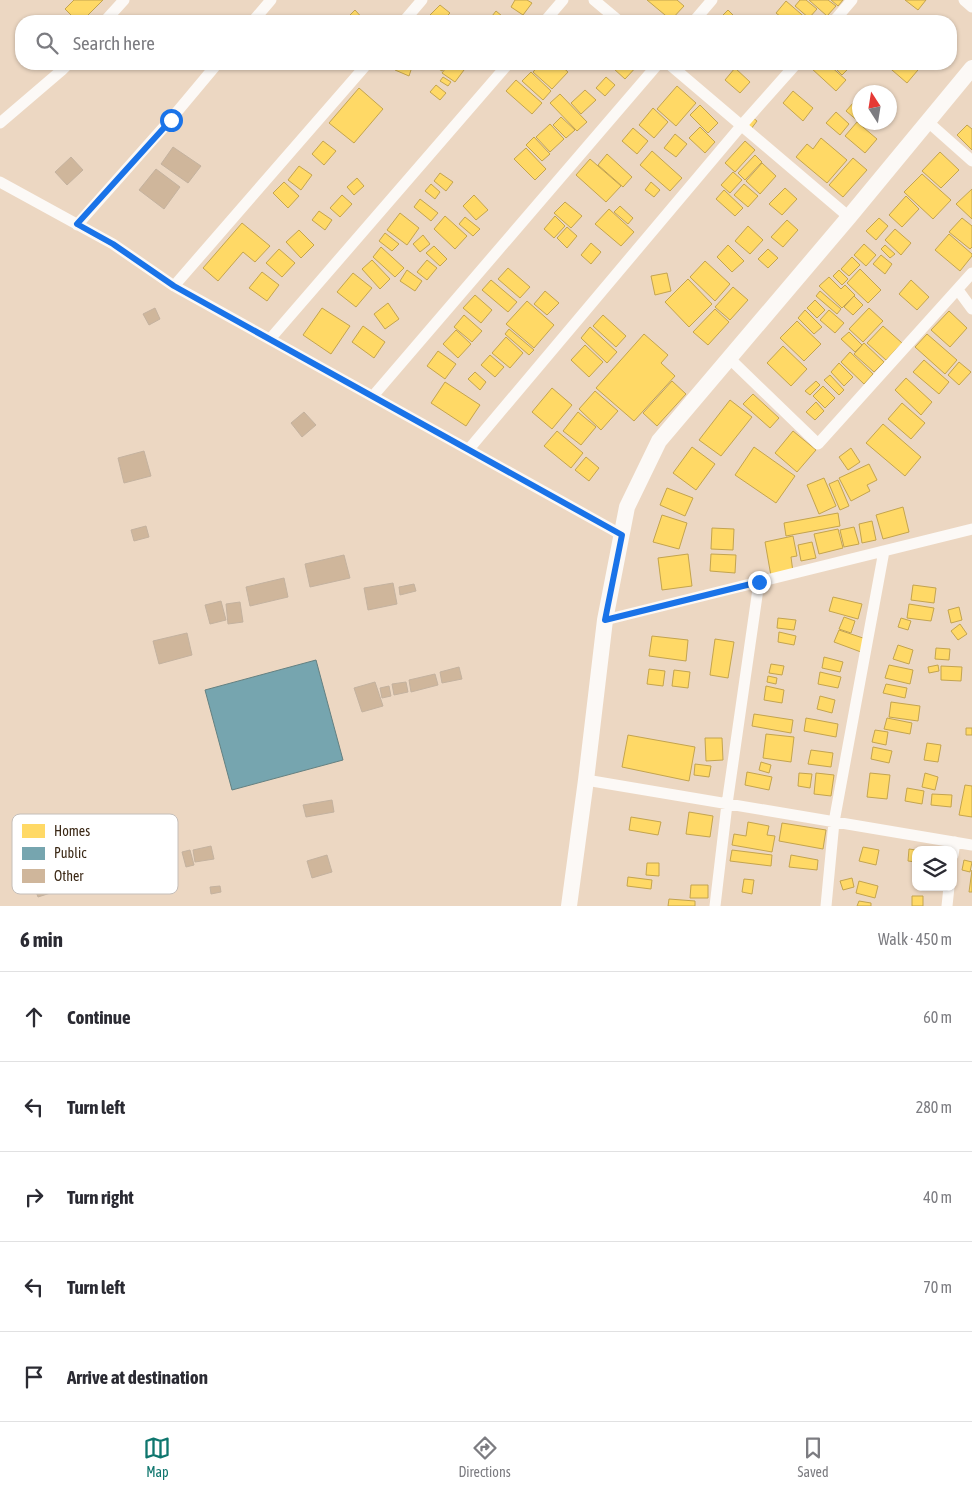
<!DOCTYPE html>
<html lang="en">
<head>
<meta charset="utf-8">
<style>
	:root { --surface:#fff; --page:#f7f7f7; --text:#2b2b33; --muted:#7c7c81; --line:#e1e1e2; --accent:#0f766e }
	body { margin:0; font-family:"Asap Condensed",sans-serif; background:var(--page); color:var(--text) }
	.controls { position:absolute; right:15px; bottom:15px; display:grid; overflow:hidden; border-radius:10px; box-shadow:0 1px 4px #0004 }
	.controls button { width:45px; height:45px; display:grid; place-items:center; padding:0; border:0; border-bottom:1px solid var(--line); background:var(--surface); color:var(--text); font:25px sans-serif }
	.compass { position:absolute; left:852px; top:85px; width:45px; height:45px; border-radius:50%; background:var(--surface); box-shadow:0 1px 4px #0004; rotate:348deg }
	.stop { position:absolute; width:15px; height:15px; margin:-11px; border:4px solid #1a73e8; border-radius:50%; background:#fff }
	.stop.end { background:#1a73e8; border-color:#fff; box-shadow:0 1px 5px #0008 }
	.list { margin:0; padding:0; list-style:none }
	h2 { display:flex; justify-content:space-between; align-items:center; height:65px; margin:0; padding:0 20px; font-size:21px }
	h2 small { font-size:16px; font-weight:400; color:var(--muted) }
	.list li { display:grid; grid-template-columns:32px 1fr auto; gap:15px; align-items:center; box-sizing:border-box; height:90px; padding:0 20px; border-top:1px solid var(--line) }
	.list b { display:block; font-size:19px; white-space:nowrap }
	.list em { font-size:16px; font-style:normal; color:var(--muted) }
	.icon { flex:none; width:28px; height:28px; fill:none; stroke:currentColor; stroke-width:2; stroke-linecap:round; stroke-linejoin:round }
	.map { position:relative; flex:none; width:972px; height:906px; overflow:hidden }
	.search { position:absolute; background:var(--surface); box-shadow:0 1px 4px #0004; left:15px; right:15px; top:15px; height:55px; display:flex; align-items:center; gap:12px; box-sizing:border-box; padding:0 18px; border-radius:20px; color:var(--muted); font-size:19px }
	.sheet { height:515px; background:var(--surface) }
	nav { display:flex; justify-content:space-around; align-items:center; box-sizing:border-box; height:70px; border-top:1px solid var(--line); background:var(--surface); font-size:14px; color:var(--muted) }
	nav a { display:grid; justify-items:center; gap:2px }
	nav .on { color:var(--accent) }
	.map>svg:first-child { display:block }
	.homes { fill:#ffd966; stroke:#c4a44e }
	.public { fill:#76a5af; stroke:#648081 }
	.building { fill:#cfb69b; stroke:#c4b29f }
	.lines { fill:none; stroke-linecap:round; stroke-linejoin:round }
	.minor { stroke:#fcf9f6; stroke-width:11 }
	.secondary { stroke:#fcf9f6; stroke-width:16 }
	.route { stroke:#1a73e8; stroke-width:6 }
	.key { fill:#fff; stroke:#c4beb9; stroke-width:1 }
	.key-label { font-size:14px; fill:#3b2815 }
</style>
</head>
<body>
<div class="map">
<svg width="972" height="906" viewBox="0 0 972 906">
	<rect width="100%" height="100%" fill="#ecd7c2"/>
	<path class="homes" d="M74,0H103L82,21H77L65,9Z
		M515,0H527L532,3L523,15L511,7Z
		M647,0H677L684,6L671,20Z
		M800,0H806L817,9L809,18L795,6Z
		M809,0H828L836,6L827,16Z
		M831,0H843L838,6Z
		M905,0H926L918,10Z
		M786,1L808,20L807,21H786L776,13Z
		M440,5L450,13L442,21H437L430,15Z
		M355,10L365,21H344Z
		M728,10L739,21H717Z
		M496,11L508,21H488Z
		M398,64H413L409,76L395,70Z
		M430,64H446L442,71Z
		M449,64H455L464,70L455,82L442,73Z
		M540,64H559L568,72L552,89L533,72Z
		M619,64H639L625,79L614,69Z
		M816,64H828L846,80L836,91L811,68Z
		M831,64H841L847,70L842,75Z
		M885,64H923L907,83Z
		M735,68L750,82L740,93L725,80Z
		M531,72L551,91L543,100L522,81Z
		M443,77L451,82L448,86L440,81Z
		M606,77L615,85L605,96L596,88Z
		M516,80L542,103L532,114L506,91Z
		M436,85L446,93L440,100L430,92Z
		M677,86L696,103L676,126L657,109Z
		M359,88L383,109L354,143L329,123Z
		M585,90L596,100L581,114L571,103Z
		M793,91L813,108L803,121L783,103Z
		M560,94L587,122L577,131L550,103Z
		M860,95V122H859L846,111Z
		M700,105L718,123L708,133L690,115Z
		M653,108L668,122L654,138L639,125Z
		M836,112L849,124L840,135L826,123Z
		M561,117L575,130L566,138L553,125Z
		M752,117L757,121L751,129L746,125Z
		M857,122L877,139L865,153L845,136Z
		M550,124L564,139L550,152L536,137Z
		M967,125L972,129V150L957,135Z
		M700,127L715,142L705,153L689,138Z
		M633,128L648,141L637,154L622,141Z
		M675,134L687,144L676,157L664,148Z
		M534,137L550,154L542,161L526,145Z
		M821,138L847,160L827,183L796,157L807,144L813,149Z
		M323,141L336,151L324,165L312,154Z
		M745,141L755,150L735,172L725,163Z
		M526,148L546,169L535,180L514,159Z
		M652,151L682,178L670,191L640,165Z
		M940,152L959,170L941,188L922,171Z
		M607,154L632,177L623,187L598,165Z
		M755,155L762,162L745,180L738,173Z
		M853,158L867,170L843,197L829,185Z
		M590,159L621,186L606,202L576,175Z
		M762,163L776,176L760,194L746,181Z
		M299,166L312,175L301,190L288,180Z
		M733,172L742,180L730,193L721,185Z
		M440,173L453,182L446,191L434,181Z
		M922,174L951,200L933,219L904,192Z
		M357,178L364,186L354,195L347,187Z
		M284,182L299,196L288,208L273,193Z
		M651,182L660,190L654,197L645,190Z
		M431,184L440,192L435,199L425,191Z
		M744,184L758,196L748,207L734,195Z
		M785,188L797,199L782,215L769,204Z
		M972,189V219L956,204Z
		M724,190L743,208L735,216L716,199Z
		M342,195L352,204L340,217L330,208Z
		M474,195L488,210L476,220L463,206Z
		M906,196L919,209L902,227L889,215Z
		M420,199L438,213L431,221L414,207Z
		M565,202L582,216L571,228L554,213Z
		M620,206L633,218L628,224L614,212Z
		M609,209L634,232L621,246L595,224Z
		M319,211L332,220L325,230L312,220Z
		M400,213L419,228L407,245L387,230Z
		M445,216L467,236L455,249L434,229Z
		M555,216L565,226L554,238L544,229Z
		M465,217L480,229L473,236L459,224Z
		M879,218L888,226L876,240L866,231Z
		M962,218L972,226V247L970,249L949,232Z
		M787,220L798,230L783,247L771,237Z
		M242,223L270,246L255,262L243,252L218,281L203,268Z
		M748,226L763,240L750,254L735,241Z
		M567,227L577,236L567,248L557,238Z
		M895,229L911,243L901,255L885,240Z
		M299,230L314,245L301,258L286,242Z
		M385,233L399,244L392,251L379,241Z
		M949,234L972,254V256L960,271L935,250Z
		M423,235L430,244L420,252L413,244Z
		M591,243L601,252L591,264L581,255Z
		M864,244L876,255L866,266L854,255Z
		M728,245L744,261L732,272L717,257Z
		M885,245L895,254L890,258L881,249Z
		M434,246L447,259L440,266L426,253Z
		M381,247L404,268L395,277L373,257Z
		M279,249L295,263L282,277L266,263Z
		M768,249L778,258L768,268L758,259Z
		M881,255L892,264L885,274L873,264Z
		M852,257L860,265L849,276L841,269Z
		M372,260L390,279L380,289L362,269Z
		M427,260L437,268L427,280L417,272Z
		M705,261L730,284L715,301L690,277Z
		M508,268L530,287L520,298L498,279Z
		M860,269L881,290L868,303L847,283Z
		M407,270L422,281L415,291L400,281Z
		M839,270L848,279L842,285L833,276Z
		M262,272L279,285L267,301L249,288Z
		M353,273L372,288L356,307L337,292Z
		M667,273L671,291L655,295L651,276Z
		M829,277L841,289L845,285L855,295L842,308L819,286Z
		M688,279L712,304L689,327L665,302Z
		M491,280L517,302L508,312L482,290Z
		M911,280L929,297L917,310L899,294Z
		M733,287L748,300L730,320L715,307Z
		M545,291L559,303L547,315L534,304Z
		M820,291L841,309L837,314L816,296Z
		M475,295L492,310L481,323L463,308Z
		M854,296L863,305L853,315L844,307Z
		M815,300L825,310L817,318L807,308Z
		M527,301L554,325L534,348L506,324Z
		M388,303L399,319L385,329L374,314Z
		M322,308L350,326L331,354L303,335Z
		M869,308L883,321L863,342L849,329Z
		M715,309L729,322L708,345L693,332Z
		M805,310L822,327L814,334L798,318Z
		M829,310L844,323L835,333L820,320Z
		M949,311L967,328L950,347L931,330Z
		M464,315L482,331L472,342L454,327Z
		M603,315L626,336L616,347L593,326Z
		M797,321L821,344L804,361L780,338Z
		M363,326L385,342L374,358L352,342Z
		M883,326L902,343L886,360L867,343Z
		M590,327L617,352L607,363L581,338Z
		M509,329L534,350L529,355L505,334Z
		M456,330L471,344L458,358L443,344Z
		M849,332L862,345L855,352L841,339Z
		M644,334L668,355L661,363L675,376L634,421L596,388Z
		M927,334L957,360L945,374L915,347Z
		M506,337L523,353L510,368L492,353Z
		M864,343L884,362L874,372L854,354Z
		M585,345L603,362L589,377L571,360Z
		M783,346L807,369L791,386L767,363Z
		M438,351L456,364L445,379L427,366Z
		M850,352L873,374L864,384L841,362Z
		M490,355L504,367L495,377L481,365Z
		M924,360L949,382L939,394L913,372Z
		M959,362L971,372L959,385L948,375Z
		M839,363L853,377L844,386L831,372Z
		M475,372L486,382L480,390L468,379Z
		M830,375L844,390L839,395L824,380Z
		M906,378L932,402L921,415L895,390Z
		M672,381L686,394L657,426L643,413Z
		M816,381L820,385L810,395L805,391Z
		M445,382L480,405L466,426L431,403Z
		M823,386L835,398L825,408L813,396Z
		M552,388L572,405L552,429L532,412Z
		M595,391L618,411L601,430L579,409Z
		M753,394L779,418L770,428L743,404Z
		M730,400L752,417L721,456L699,440Z
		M816,402L824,411L815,420L806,412Z
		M902,403L925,423L911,439L888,419Z
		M578,412L596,427L581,445L563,431Z
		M883,424L921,457L905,476L866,443Z
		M557,431L583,453L571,468L544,446Z
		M793,431L816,450L797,472L775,453Z
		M692,447L715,464L696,490L673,473Z
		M754,447L795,476L776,503L735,475Z
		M851,448L860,462L848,470L839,457Z
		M586,457L599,468L589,481L575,470Z
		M869,464L877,480L867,485L870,491L851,501L839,478Z
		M824,478L836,506L819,514L807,485Z
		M838,480L849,506L840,510L829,484Z
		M667,488L693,498L685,516L660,505Z
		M903,507L909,532L883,539L876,515Z
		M838,513L840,526L786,536L784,523Z
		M662,515L687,523L679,549L653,542Z
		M872,521L876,540L862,543L859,524Z
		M854,527L859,544L844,547L840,530Z
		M712,528L734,529L733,550L711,549Z
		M838,529L843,548L819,554L814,534Z
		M793,536L797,556L791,557L793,572L771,576L765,542Z
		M812,542L816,558L801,561L798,545Z
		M688,554L692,586L662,590L658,558Z
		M711,554L736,555L735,573L710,571Z
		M913,585L936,588L934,603L911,600Z
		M833,597L862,604L858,619L829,611Z
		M909,604L934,608L931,621L907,618Z
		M959,607L962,620L951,623L948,610Z
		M844,617L855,621L851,633L839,629Z
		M778,618L796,620L794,630L777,628Z
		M901,618L911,621L908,630L898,627Z
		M960,624L967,634L958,640L951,631Z
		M839,630L866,639L861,652L834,642Z
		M779,632L796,636L794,645L778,642Z
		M652,636L688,640L686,661L649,656Z
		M715,639L734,642L728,678L710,675Z
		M898,645L913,650L909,664L893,659Z
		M936,648L950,649L949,660L935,659Z
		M824,657L843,662L840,672L822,668Z
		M771,664L784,666L782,675L769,673Z
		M889,665L913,670L910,684L885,678Z
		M938,665L939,671L929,673L928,667Z
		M941,666L962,667L961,681L941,680Z
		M649,669L665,671L663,686L647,684Z
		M674,670L690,672L688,688L672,686Z
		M820,672L841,677L838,688L818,684Z
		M768,676L777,678L776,684L767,682Z
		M886,684L907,688L905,698L883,693Z
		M766,686L784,690L782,703L764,700Z
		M820,696L835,700L832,713L817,709Z
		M891,702L920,706L918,721L889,717Z
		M754,714L793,720L791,733L752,726Z
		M806,718L838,724L836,737L804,731Z
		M887,718L912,723L910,734L884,729Z
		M966,728H972V735H966Z
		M875,730L888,732L886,745L872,742Z
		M766,734L794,737L791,762L763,758Z
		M628,735L695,747L689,781L622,767Z
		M705,738H722L723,760L706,761Z
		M927,743L941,745L938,762L924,760Z
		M873,747L892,751L889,763L871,759Z
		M811,750L833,753L831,767L808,764Z
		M761,762L771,765L769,773L759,770Z
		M695,764L711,766L709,777L694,775Z
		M747,772L772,777L769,790L745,785Z
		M799,773L812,774L810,788L798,786Z
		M816,773L834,775L831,796L814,794Z
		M870,773L890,775L887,799L867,797Z
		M925,773L938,777L935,790L922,787Z
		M965,785L972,786V817L959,815Z
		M907,788L924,791L922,804L905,801Z
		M932,794L952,795L951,807L931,805Z
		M689,812L713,816L710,837L686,834Z
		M631,817L661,822L658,835L629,830Z
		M748,822L769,826L767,835L775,836L772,852L732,845L734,834L746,836Z
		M782,823L826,830L823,849L779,841Z
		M863,847L879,850L876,865L859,861Z
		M909,849L916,850V862L908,861Z
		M732,850L772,855L771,866L730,861Z
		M791,855L818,860L817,870L789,867Z
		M964,860L972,862L970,872L962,870Z
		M647,863H659V876L646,875Z
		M972,870V892H969Z
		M628,877L652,880L651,889L627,886Z
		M852,878L854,887L843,890L840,881Z
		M744,879L754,880L752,894L742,892Z
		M859,881L878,886L875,898L856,893Z
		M691,885H708V898H690Z
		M912,896H923V906H912Z
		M669,899L695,901V906H668Z
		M859,901L871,903V906H857Z"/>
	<path class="public" d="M316,660L343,760L232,790L205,690Z"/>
	<path class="building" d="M173,147L201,166L188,183L161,164Z
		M71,157L83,170L67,185L55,172Z
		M156,169L180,187L164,209L139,190Z
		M155,308L160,319L149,325L143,314Z
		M304,412L316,425L302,437L291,423Z
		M144,451L151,476L124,483L118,458Z
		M146,526L149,537L134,541L131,530Z
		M344,555L350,578L310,587L305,564Z
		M284,578L288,597L250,606L246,587Z
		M393,583L397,604L368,610L364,588Z
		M414,584L416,591L400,595L399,587Z
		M221,601L226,620L210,624L205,605Z
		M240,602L243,622L228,624L226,604Z
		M187,633L192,655L159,664L153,641Z
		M459,667L462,679L442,683L440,672Z
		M435,674L438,685L411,692L409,680Z
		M375,682L383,706L362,712L354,688Z
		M406,682L408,692L394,695L392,684Z
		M389,686L391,696L382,698L380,688Z
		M332,800L334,812L306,817L303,805Z
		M211,846L214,859L195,862L193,850Z
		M190,850L194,865L186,867L182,852Z
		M327,855L332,872L312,878L307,861Z
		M58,875L63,889L38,897L33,884Z
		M220,886L221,892L211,894L210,887Z"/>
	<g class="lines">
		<path class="minor" d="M594,0L619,21
			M964,0L972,7
			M105,21L124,0
			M253,21L271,0
			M404,21L422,0
			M545,21L563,0
			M694,21L712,0
			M834,21L852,0
			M669,64L849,217
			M927,121L972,161
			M0,123L62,70L68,64
			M0,182L113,244L174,286L622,535
			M77,225L171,119L217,64
			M174,286L367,64
			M958,290L972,309
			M270,339L508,64
			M729,358L818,444L972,273
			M373,396L658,64
			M469,449L741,126L796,64
			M605,620L972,529
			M586,780L972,845
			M953,855L955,842
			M715,906L727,804L759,582
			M826,906L834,822L884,551
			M947,906L949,887"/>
		<path class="secondary" d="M569,906L586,780L605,620L627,507L659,441L849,217L972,68"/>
	</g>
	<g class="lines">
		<path class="route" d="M171,120L77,224L113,244L174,286L622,535L605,620L759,582"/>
	</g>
	<rect x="12" y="814" width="166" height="80" rx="8" class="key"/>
	<rect x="22" y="824" width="23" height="14" fill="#ffd966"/>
	<rect x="22" y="847" width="23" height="13" fill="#76a5af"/>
	<rect x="22" y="869" width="23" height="14" fill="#cfb69b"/>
	<g class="key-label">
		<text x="54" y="836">Homes</text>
		<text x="54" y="858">Public</text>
		<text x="54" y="881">Other</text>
	</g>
</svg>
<div class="controls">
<button><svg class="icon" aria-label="layers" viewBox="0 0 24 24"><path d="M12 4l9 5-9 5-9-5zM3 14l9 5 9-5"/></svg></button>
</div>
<svg class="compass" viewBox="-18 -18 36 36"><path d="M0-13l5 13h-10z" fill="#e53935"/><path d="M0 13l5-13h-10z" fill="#7c7c81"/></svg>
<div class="stop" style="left:171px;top:120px"></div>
<div class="stop end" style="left:759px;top:582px"></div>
<div class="search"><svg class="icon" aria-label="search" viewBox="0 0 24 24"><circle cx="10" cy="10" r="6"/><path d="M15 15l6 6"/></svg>Search here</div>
</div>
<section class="sheet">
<h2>6 min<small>Walk · 450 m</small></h2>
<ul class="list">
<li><svg class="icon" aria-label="ahead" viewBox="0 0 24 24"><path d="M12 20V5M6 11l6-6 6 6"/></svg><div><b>Continue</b></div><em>60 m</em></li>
<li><svg class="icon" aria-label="left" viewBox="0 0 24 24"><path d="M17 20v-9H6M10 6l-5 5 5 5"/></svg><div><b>Turn left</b></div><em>280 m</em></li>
<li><svg class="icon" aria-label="right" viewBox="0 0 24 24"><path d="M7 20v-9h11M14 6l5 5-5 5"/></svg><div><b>Turn right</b></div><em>40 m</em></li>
<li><svg class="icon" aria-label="left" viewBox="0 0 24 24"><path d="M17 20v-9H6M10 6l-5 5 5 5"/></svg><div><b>Turn left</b></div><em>70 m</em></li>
<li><svg class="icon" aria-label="arrive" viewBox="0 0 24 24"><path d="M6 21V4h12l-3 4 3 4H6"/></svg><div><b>Arrive at destination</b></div></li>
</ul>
</section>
<nav>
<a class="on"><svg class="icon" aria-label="map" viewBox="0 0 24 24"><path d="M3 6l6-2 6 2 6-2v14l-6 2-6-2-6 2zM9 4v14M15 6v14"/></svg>Map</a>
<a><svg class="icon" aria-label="directions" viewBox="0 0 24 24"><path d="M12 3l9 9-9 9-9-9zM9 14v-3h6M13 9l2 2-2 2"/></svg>Directions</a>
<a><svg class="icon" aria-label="saved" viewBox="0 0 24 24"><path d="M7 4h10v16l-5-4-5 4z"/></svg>Saved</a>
</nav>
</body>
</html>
